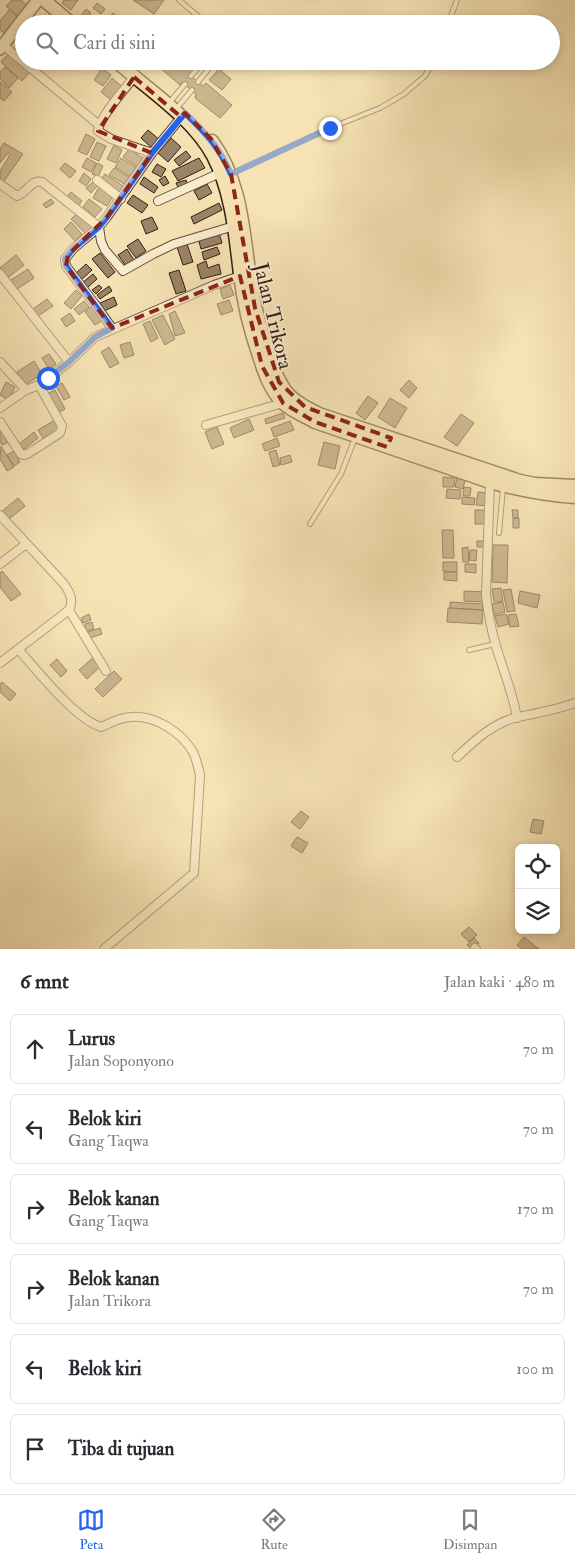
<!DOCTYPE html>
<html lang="id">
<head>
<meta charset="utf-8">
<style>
	:root { --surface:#fff; --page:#f7f7f7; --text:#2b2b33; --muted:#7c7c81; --line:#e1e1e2; --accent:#2563eb }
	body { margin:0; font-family:"IM FELL Double Pica",serif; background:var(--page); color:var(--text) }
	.controls { position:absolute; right:15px; bottom:15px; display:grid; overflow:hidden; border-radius:8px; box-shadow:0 2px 8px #0003 }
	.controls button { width:45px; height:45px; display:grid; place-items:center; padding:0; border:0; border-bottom:1px solid var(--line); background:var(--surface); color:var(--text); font:25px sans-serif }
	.stop { position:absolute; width:15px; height:15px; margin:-11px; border:4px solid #2563eb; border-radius:50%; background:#fff }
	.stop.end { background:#2563eb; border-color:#fff; box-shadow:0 1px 5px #0008 }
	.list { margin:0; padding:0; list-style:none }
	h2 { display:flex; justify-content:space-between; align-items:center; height:65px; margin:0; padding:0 20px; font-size:21px }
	h2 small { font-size:16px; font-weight:400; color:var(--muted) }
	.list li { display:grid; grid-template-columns:32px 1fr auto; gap:15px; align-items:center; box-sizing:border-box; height:70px; margin:0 10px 10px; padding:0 10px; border:1px solid var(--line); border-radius:8px }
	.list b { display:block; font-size:19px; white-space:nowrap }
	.list p { margin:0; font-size:16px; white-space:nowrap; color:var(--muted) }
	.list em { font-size:16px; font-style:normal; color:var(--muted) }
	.icon { flex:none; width:28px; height:28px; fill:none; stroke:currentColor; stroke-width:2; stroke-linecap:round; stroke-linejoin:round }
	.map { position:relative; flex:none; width:575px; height:949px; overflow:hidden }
	.search { position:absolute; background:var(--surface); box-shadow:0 2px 8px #0003; left:15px; right:15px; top:15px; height:55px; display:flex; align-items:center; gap:12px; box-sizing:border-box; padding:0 18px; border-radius:28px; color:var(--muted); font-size:19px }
	.sheet { height:545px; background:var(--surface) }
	nav { display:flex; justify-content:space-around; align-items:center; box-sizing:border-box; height:70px; border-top:1px solid var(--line); background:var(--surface); font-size:14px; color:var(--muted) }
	nav a { display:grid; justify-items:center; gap:2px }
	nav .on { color:var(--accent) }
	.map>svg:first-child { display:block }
	.building { fill:#9a8366; stroke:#371d12 }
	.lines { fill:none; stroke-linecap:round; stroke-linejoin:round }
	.lane-casing { stroke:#664e3a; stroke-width:6 }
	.street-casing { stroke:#664e3a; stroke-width:10 }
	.secondary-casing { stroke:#371d12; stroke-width:14 }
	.primary-casing { stroke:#371d12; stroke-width:15 }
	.lane { stroke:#f8ecce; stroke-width:4 }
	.street { stroke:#f8ecce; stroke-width:8 }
	.secondary { stroke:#f8ecce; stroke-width:11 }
	.primary { stroke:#f5e2b3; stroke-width:12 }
	.route { stroke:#2563eb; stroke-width:6 }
	.marked { fill:none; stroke:#8f2418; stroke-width:4; stroke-dasharray:10 6; stroke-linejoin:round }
	.labels { text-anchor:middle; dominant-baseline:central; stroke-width:4; stroke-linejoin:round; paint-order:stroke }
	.street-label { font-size:21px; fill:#371d12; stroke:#f8ecce }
</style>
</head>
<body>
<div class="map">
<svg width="575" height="949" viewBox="0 0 575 949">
	<rect width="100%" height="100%" fill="#f5e2b3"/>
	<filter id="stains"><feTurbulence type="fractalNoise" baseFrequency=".004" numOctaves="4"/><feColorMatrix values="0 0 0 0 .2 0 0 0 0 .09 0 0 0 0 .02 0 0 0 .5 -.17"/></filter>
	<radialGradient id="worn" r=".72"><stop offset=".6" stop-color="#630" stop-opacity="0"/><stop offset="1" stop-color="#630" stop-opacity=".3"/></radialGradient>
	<path class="building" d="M12,0H21L28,6L20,17L6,6Z
		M64,0H78L71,10L62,3Z
		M133,0H164L154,14Z
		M97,3L105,9L101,14L93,8Z
		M86,9L91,13L86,19L81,15Z
		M9,10L20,18L7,35L0,30V21Z
		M113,13L122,20L118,24H107L110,19L109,18Z
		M40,15L47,21L45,24H34Z
		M10,52L31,71L22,81L1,62Z
		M141,61H150L141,70L137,66Z
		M162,61H183L194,70L191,76L203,86L206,83L232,105L220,118L195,98L196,94L182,82L180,85L158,66Z
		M5,67L18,78L9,88L0,79V72Z
		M102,68L111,75L103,86L94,80Z
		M219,69L231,79L222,90L209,80Z
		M112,78L124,88L113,102L101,92Z
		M0,82L12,92L4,101L0,98Z
		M148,130L161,141L153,149L141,138Z
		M86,134L95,139L87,155L78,151Z
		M171,138L181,147L168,162L158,153Z
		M97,142L106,146L99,161L90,157Z
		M4,143L23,154L2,184L0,182V171L10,155L8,153L0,163V149Z
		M114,145L122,150L116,163L107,159Z
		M129,149L143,158L137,166L123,157Z
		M186,151L191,157L179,166L174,160Z
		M87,158L96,163L91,172L82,167Z
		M121,158L136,167L130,176L115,167Z
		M199,158L205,168L178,181L172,171Z
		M65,163L76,171L70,178L60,169Z
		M97,163L103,166L98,177L92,174Z
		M157,164L166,169L161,177L152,172Z
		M114,168L129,177L124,184L109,175Z
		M84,173L91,179L86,186L79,181Z
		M105,174L123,186L118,193L100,181Z
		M165,176L169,183L163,186L159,180Z
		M144,177L158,187L154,193L140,184Z
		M186,180L188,186L179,189L176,183Z
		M94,181L98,185L91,193L86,188Z
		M207,184L212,193L199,200L194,191Z
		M99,187L113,196L107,206L93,198Z
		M71,192L82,201L77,207L66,198Z
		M133,195L148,205L142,213L127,203Z
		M51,199L54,203L46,208L43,204Z
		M89,199L102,209L95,217L83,207Z
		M219,203L222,210L194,224L191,217Z
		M79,212L94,226L86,234L71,219Z
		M152,217L158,229L146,234L141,221Z
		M71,222L82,234L75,241L64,229Z
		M219,233L222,243L201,249L198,238Z
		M138,239L146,251L136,258L127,246Z
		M187,244L193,262L183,265L177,247Z
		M217,247L220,254L204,260L202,252Z
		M127,249L134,260L126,266L118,255Z
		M100,253L115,272L108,278L92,259Z
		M16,255L24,265L5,280L0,273V268Z
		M206,261L208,268L219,264L221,274L201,279L197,265Z
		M86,264L92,270L80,281L74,275Z
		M28,269L34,278L14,291L8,282Z
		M179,270L186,291L176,294L169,273Z
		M93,274L97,279L87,288L82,283Z
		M99,285L102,288L96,294L92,290Z
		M230,285L234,295L223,299L220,289Z
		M109,286L112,291L100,299L97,295Z
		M76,290L82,296L71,309L64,303Z
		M114,297L117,305L104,311L100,303Z
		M47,299L53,306L38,316L33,309Z
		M229,300L233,311L221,315L217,304Z
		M84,301L89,307L79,315L74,309Z
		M92,306L103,320L95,325L85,312Z
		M175,311L185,333L175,336L169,314Z
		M70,313L75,321L66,327L61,319Z
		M163,315L175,339L165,345L152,320Z
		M150,321L158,338L151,342L143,324Z
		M130,342L134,355L124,358L120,345Z
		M109,347L119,363L110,368L101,352Z
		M49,354L56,364L49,369L42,358Z
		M34,361L42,374L25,385L17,372Z
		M409,380L417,388L409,398L400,390Z
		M6,382L15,387L9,400L0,395Z
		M62,383L70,397L64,400L56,386Z
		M55,390L65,409L58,413L47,394Z
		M368,396L378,403L365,420L356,413Z
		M390,398L407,408L395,428L378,417Z
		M283,413L285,418L266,424L265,419Z
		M461,414L474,423L457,446L444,437Z
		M249,419L254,430L234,438L230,428Z
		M55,420L60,428L43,438L38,430Z
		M290,421L294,430L274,437L271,428Z
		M217,427L224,444L212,449L205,432Z
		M0,428L9,442L2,445L0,441Z
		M34,432L38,438L24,449L19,444Z
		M277,438L280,446L265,451L262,444Z
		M324,442L340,446L335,469L318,465Z
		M1,446L14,467L7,471L0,459Z
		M276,450L280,465L273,467L269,452Z
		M14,451L20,462L14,466L7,455Z
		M290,455L292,462L281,465L280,458Z
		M443,477L455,478L454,487H443Z
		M457,478L465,480L463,489L455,487Z
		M464,487L471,488L470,496H463Z
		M447,489L461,490L460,499L446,498Z
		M478,492L488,493L487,506L476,505Z
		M462,497L475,498L474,505L462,504Z
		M18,498L25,506L8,520L1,512Z
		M475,510H486L485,524H475Z
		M512,510H518V518H513Z
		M513,518H519V528H513Z
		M442,530H453L454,558H443Z
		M477,541H487V547H477Z
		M493,545H508L507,583L492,582Z
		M468,547L469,562H463L462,548Z
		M470,550H477L476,561L469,560Z
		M443,562H457V572L443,571Z
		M465,564H476V573L465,572Z
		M2,571L21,594L11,601L0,587V573Z
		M444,572H457V581L444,580Z
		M501,588L503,601L494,602L492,589Z
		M511,589L515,611L507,612L503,590Z
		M464,591L485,592L484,602L464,601Z
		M520,591L540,595L537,608L518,603Z
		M450,602L483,604V610L450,608Z
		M503,602L505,612L494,615L492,604Z
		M448,608L483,610L482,624L447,622Z
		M89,614L91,620L83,623L81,618Z
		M506,614L509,624L498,627L495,616Z
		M516,614L519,626L510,627L508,615Z
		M92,622L94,629L86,631L85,624Z
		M100,628L102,634L90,638L88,632Z
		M94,657L101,666L87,679L79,670Z
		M57,659L67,671L61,677L50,665Z
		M114,671L122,679L103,697L95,689Z
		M2,682L16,694L10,701L0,692V684Z
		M301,811L309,817L300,829L291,822Z
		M533,819L544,821L541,834L530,832Z
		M297,837L308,843L302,853L291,846Z
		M469,927L477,935L469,942L461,934Z
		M524,937L539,949H522L517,945Z
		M474,938L479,943L472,949L467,945Z"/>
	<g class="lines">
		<g class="lane-casing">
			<path id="lane" d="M179,0L207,24
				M448,24L457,0
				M191,76L204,61
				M198,82L215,61
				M169,103L185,84
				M176,109L192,90
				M233,173L330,128L380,108L404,94L425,76L433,61
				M310,524L341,474L355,438
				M499,533L503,488
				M469,650L495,644"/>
		</g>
		<g class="street-casing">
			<path id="street" d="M3,45L99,125
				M136,75C127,86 98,119 98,131L111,139L152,153
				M97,180L121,199
				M0,184L17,196C27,193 31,179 42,182L99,227L101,241L105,250L123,271L153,254L174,244L234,226
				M158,201L220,173
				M0,274L69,362
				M112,328L97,307L66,266L65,259L73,249L99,227L107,217L152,153L183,115
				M0,362L26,390
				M0,408L26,390L39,385L69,362L95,337L214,285L240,276
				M0,422L21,454L24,455L29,453L60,433L62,426L39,385
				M206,425L283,403
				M490,482L486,595C488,612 491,629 496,646C503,670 513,693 517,718
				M0,515L64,584C70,593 74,600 69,610L0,663
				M0,564L26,544
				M69,610L106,671
				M18,649C36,669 75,719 101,727C111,723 120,717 131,717C155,715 181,732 193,752C197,760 198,767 200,775L194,873L104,949
				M457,757C475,740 493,723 518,717C538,713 556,710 575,703
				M475,948L476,949"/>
		</g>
		<g class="secondary-casing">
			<path id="secondary" d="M0,49L38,0"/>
		</g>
		<g class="primary-casing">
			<path id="primary" d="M44,0L72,24
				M116,61C148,90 192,117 213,156C232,193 235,234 240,274C243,301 250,330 259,356C264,372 270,390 283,403C291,411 305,416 315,422L490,482C519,490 544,495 575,497
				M212,141C244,185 243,238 252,290C255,310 261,329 267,349C272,363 276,378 285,390C293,401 307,408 319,414L520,481L535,484L575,486"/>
		</g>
		<use href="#lane" class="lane"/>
		<use href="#street" class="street"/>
		<use href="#secondary" class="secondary"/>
		<use href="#primary" class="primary"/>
	</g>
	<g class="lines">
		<path class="route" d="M48,378L69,362L95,337L112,328L66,266L65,259L73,249L99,227L107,217L152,153L185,113C206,133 219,147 231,174L330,128"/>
	</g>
	<path d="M0 0H575V949H0ZM134,77L181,117L185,113L211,139L231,174L255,308L279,382L305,407L391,438L387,447L315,422L283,403L262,366L240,276L112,328L66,266L68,255L107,217L152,153L98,131Z" fill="#f5e2b3" fill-opacity=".55" fill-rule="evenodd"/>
	<path class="marked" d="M134,77L181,117L185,113L211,139L231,174L255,308L279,382L305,407L391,438L387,447L315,422L283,403L262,366L240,276L112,328L66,266L68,255L107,217L152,153L98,131Z"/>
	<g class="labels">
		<g class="street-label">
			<text transform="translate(273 316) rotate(76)">Jalan Trikora</text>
		</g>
	</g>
	<rect width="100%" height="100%" filter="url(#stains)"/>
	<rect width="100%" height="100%" fill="url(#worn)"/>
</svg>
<div class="controls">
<button><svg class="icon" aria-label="locate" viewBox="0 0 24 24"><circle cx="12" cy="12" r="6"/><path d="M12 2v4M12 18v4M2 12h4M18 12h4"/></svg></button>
<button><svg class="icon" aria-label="layers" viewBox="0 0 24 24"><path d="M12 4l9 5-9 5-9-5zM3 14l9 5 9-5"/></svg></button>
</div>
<div class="stop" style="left:48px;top:378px"></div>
<div class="stop end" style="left:330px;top:128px"></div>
<div class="search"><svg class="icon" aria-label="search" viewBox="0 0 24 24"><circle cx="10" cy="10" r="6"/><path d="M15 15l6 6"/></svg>Cari di sini</div>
</div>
<section class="sheet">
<h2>6 mnt<small>Jalan kaki · 480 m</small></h2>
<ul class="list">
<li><svg class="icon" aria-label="ahead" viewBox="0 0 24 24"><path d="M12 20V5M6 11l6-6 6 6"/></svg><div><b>Lurus</b><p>Jalan Soponyono</p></div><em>70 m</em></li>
<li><svg class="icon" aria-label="left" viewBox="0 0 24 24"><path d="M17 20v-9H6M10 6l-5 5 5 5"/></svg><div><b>Belok kiri</b><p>Gang Taqwa</p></div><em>70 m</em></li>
<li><svg class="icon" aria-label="right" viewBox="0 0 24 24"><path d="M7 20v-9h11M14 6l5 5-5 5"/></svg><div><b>Belok kanan</b><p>Gang Taqwa</p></div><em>170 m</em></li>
<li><svg class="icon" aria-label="right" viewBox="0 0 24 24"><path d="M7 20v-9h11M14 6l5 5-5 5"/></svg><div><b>Belok kanan</b><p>Jalan Trikora</p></div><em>70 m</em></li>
<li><svg class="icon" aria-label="left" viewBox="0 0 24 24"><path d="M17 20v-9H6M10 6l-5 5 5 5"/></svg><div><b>Belok kiri</b></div><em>100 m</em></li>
<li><svg class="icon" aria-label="arrive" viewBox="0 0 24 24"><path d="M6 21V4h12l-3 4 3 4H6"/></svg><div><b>Tiba di tujuan</b></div></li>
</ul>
</section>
<nav>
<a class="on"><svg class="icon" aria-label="map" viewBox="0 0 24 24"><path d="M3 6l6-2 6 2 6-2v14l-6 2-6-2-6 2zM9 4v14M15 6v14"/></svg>Peta</a>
<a><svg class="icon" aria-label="directions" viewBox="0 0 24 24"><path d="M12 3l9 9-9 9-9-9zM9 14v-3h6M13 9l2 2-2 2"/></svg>Rute</a>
<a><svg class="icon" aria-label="saved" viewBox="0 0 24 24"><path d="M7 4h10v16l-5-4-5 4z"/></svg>Disimpan</a>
</nav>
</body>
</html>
